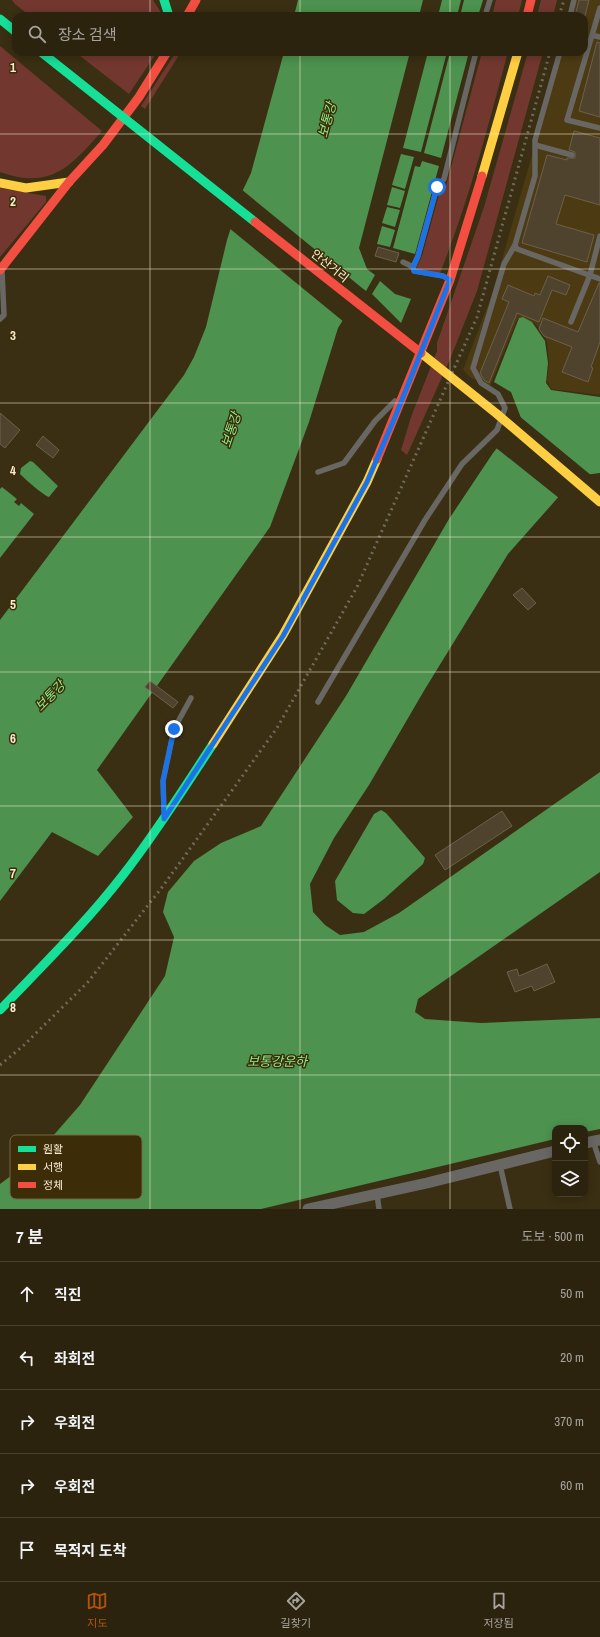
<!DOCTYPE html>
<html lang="ko">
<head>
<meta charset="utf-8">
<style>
	:root { --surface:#2c230e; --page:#382f1c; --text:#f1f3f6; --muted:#a6a49e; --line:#48402e; --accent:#b45309 }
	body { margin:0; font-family:"Archivo Narrow","Noto Sans KR",sans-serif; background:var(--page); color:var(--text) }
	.controls { position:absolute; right:12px; bottom:12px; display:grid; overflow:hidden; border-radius:8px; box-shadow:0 2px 10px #0003 }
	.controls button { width:36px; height:36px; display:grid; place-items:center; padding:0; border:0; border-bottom:1px solid var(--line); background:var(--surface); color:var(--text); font:20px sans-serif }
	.stop { position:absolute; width:12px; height:12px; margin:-9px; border:3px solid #1a73e8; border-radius:50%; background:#fff }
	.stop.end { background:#1a73e8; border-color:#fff; box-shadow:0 1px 4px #0008 }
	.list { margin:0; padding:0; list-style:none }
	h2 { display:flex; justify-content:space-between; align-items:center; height:52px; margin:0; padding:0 16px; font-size:17px }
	h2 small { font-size:13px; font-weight:400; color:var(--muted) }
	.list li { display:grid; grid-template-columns:26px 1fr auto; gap:12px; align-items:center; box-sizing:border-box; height:64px; padding:0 16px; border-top:1px solid var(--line) }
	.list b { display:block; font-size:15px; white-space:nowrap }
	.list em { font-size:13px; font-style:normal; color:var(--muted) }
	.icon { flex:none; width:22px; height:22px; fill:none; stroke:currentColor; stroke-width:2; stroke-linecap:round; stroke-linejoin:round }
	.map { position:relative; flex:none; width:600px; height:1209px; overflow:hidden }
	.search { position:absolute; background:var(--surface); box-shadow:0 2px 10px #0003; left:12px; right:12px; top:12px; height:44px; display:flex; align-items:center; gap:10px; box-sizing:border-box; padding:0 14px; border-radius:12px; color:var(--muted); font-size:15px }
	.sheet { height:372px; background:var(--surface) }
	nav { display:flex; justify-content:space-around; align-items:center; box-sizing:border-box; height:56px; border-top:1px solid var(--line); background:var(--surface); font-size:11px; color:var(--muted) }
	nav a { display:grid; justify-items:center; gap:2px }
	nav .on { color:var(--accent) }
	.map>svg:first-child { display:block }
	.built { fill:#4c3b12 }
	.green { fill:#723830 }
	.water { fill:#4d924e }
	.pier { fill:#3a2f12 }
	.building { fill:#50432e; stroke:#6d604c }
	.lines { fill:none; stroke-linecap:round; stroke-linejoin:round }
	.lane { stroke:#686764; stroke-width:5.5 }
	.street { stroke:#686764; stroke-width:11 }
	.fast { stroke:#16e098; stroke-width:9 }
	.slow { stroke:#ffcf43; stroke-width:9 }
	.jam { stroke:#f24e42; stroke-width:9 }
	.rail { stroke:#6d6a5d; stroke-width:3; stroke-dasharray:2 4; stroke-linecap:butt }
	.fast-bridge { stroke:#16e098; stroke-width:9 }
	.slow-bridge { stroke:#ffcf43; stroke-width:9 }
	.jam-bridge { stroke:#f24e42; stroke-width:9 }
	.route { stroke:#1a73e8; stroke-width:5 }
	.grid { fill:none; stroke:#f8ecd4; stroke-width:1; stroke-opacity:0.55 }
	.labels { text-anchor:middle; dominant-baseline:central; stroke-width:3; stroke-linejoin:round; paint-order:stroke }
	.street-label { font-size:12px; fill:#f8ecd4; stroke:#3c2d08 }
	.water-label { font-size:13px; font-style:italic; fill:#8bef90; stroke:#3c2d08 }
	.key { fill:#3c2d08; stroke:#746645; stroke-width:1 }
	.key-label { font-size:11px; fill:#f8ecd4 }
	.grid-label { font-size:13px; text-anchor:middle; font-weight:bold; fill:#f8ecd4; stroke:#3c2d08; stroke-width:3; stroke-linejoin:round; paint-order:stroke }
</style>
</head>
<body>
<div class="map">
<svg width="600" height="1209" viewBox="0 0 600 1209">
	<rect width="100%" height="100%" fill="#3a2f12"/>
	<path class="built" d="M577,0H600V395L551,389L547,380L549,363L547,341L536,324L523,317L518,318L490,386L471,378L463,370L491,297L562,52H584V16H572Z"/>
	<path class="green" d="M12,0H153L160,11V16H30L15,4Z
		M496,0H522L518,16H492Z
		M541,0H557L553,16H537Z
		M0,46L102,131C70,167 51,190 0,172Z
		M75,52H157L129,94Z
		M176,52H181L145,109L141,106Z
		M482,52H508C488,126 469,201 440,273L418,270L416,268L422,256L442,184L446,186Z
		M528,52H543L477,291L451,357L407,455L401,450L411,417L437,351V343L484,207Z
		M0,188L46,196V202L0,257Z"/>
	<path class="water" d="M298,0H423L419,16H294Z
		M442,0H461L457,16H438Z
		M464,0H483L478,16H460Z
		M284,52H410L359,248L367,269L375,275L366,291L362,289L338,328L309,422L270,527L97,770L133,817L98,856L52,832L0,901V620L184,375L194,357L206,327L227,240L242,192L251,173Z
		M428,52H447L421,152L403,148Z
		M450,52H469L441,158L424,153Z
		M401,154L414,157L405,189L392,185Z
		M422,161L439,166L415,254L393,248L415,166L420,167Z
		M392,187L405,191L400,208L387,205Z
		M387,207L400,210L395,227L382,223Z
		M382,226L395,230L390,247L377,244Z
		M380,281L395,294L411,299L401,323L372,294Z
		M523,317L532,322L545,341L548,363L546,383L551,390L600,397V473L577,476L508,554L425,689L369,785L334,838L310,884L313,912L325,925L340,935L364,932L399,913L600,772V872L418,999L415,1012L425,1019L481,1023L600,1018V1129L585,1132V1128H555V1139L261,1209H0V1184L31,1161L80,1105L165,976L174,937L163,912L168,892L194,861L221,843L261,826L346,696L449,519L493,453L521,418L511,392L494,382L519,318Z
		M30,461L33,462L58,486L49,497C43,495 25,479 20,474L21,468Z
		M2,487L17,499L14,502L19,506L21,503L34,514L0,558V489Z
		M381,810L386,813L425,858L423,864L384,899L364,914L353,913L337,900L335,881L374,814Z"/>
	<path class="pier" d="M241,189L367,292L363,291L344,322L229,228Z
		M518,415L592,476L578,477L559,498L495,447L519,417Z"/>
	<path class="building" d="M579,0H589L585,16H575Z
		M597,42L600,43V117L579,111Z
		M574,131L600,138V205L565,195L556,224L594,235L587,262L522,243L547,155L567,160V158H575V152L569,150Z
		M378,247L399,253L396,262L375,256Z
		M548,276L570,285L566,295L552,290L539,322L517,313L489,383L484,380L480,373L509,302L502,299L508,285L534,296L535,293L540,295Z
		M599,283H600V342L591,367L593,368L588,382L562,372L572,347L544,336L539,329L543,318L578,332Z
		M0,413L20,430L5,448L0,444Z
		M43,436L59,450L53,458L36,445Z
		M522,588L536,603L528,610L513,595Z
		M150,681L178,702L173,708L145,687Z
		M502,811L512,826L445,870L435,855Z
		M547,964L555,982L534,991L532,986L515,992L507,972L517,969L519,976Z"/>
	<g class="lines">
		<path class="lane" d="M600,8L567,120L600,128
			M485,16L490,0
			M570,16L574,0
			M592,35L600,37
			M560,52L535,140V176L515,245L517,249L600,279
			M535,145L572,155
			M403,262L413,267L414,271L443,276L448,279
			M413,267L418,256L437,187L444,179L476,52
			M0,319L4,315L2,271
			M571,322L590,275L600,236
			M318,472L344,463L375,421L395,401
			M318,702L425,520L462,464L497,430L505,408L498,394L481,383L473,368L504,264L515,245
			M164,810L163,781L174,729L191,698
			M593,1141L600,1162
			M500,1165L510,1209
			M377,1194L379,1209"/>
		<path class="street" d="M585,1143L600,1140
			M308,1209L427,1183L555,1151"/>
		<path class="fast" d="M164,0L169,16
			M0,19L16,32
			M0,1010C42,966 86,923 123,875C156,833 184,788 213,744"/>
		<path class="slow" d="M482,176L518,52
			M0,183L26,188L69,182
			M213,744L283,635L367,482L377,459"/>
		<path class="jam" d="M187,16L196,0
			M527,16L531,0
			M0,270L69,182L103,145L139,97L167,52
			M377,459L450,280L482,176"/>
		<path class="rail" d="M559,16L564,0
			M0,1065L23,1046L88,982L163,886L277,728L357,587L477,317L550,52"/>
		<path class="fast-bridge" d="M41,52L255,222"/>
		<path class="slow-bridge" d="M421,353L497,414L600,502"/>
		<path class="jam-bridge" d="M255,222L421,353"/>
	</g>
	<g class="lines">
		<path class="route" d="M174,729L163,781L164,819L283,636L367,482L395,417L450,280L443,276L414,271L413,267L418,256L437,187"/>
	</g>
	<path class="grid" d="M150,0V16M300,0V16M450,0V16M150,52V1209M300,52V1209M450,52V1209M0,134H600M0,269H600M0,403H600M0,537H600M0,672H600M0,806H600M0,940H600M0,1075H600"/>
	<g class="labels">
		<g class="street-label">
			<text transform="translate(330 266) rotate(39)">안산거리</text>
		</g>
		<g class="water-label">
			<text transform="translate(327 120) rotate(-75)">보통강</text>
			<text transform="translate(231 430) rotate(-72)">보통강</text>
			<text transform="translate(50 696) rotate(-46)">보통강</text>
			<text x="277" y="1061">보통강운하</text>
		</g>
	</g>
	<rect x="10" y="1135" width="132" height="64" rx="6" class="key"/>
	<rect x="18" y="1146" width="18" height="6" fill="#16e098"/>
	<rect x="18" y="1164" width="18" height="6" fill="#ffcf43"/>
	<rect x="18" y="1182" width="18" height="6" fill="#f24e42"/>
	<g class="key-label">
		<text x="43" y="1153">원활</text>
		<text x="43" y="1171">서행</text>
		<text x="43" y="1189">정체</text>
	</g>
	<g class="grid-label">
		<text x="13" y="72">1</text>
		<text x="13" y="206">2</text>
		<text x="13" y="340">3</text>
		<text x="13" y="475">4</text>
		<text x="13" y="609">5</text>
		<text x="13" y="743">6</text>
		<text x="13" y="878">7</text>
		<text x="13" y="1012">8</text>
	</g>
</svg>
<div class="controls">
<button><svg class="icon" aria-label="locate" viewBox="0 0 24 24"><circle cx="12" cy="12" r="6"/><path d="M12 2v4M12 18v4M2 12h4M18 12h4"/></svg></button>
<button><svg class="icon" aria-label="layers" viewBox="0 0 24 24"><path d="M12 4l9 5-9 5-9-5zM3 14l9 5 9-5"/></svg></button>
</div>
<div class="stop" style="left:437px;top:187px"></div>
<div class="stop end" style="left:174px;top:729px"></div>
<div class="search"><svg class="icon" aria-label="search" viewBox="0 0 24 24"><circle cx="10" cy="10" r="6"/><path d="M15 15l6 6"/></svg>장소 검색</div>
</div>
<section class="sheet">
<h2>7 분<small>도보 · 500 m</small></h2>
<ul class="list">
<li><svg class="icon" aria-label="ahead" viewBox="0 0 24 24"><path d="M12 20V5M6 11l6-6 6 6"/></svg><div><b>직진</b></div><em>50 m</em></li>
<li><svg class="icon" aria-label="left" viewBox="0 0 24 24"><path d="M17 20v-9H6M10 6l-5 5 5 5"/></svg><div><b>좌회전</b></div><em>20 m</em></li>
<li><svg class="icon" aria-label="right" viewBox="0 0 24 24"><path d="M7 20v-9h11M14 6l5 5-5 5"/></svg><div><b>우회전</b></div><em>370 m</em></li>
<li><svg class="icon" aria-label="right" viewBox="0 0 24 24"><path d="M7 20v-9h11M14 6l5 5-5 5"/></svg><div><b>우회전</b></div><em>60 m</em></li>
<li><svg class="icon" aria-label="arrive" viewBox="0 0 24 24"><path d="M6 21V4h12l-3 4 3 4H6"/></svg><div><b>목적지 도착</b></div></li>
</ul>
</section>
<nav>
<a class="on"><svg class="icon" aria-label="map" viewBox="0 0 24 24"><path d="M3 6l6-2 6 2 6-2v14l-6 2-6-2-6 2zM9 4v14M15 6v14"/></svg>지도</a>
<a><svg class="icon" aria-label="directions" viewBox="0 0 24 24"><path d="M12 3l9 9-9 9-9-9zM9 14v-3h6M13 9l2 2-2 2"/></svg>길찾기</a>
<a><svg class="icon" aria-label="saved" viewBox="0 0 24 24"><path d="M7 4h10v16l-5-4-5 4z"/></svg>저장됨</a>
</nav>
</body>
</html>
